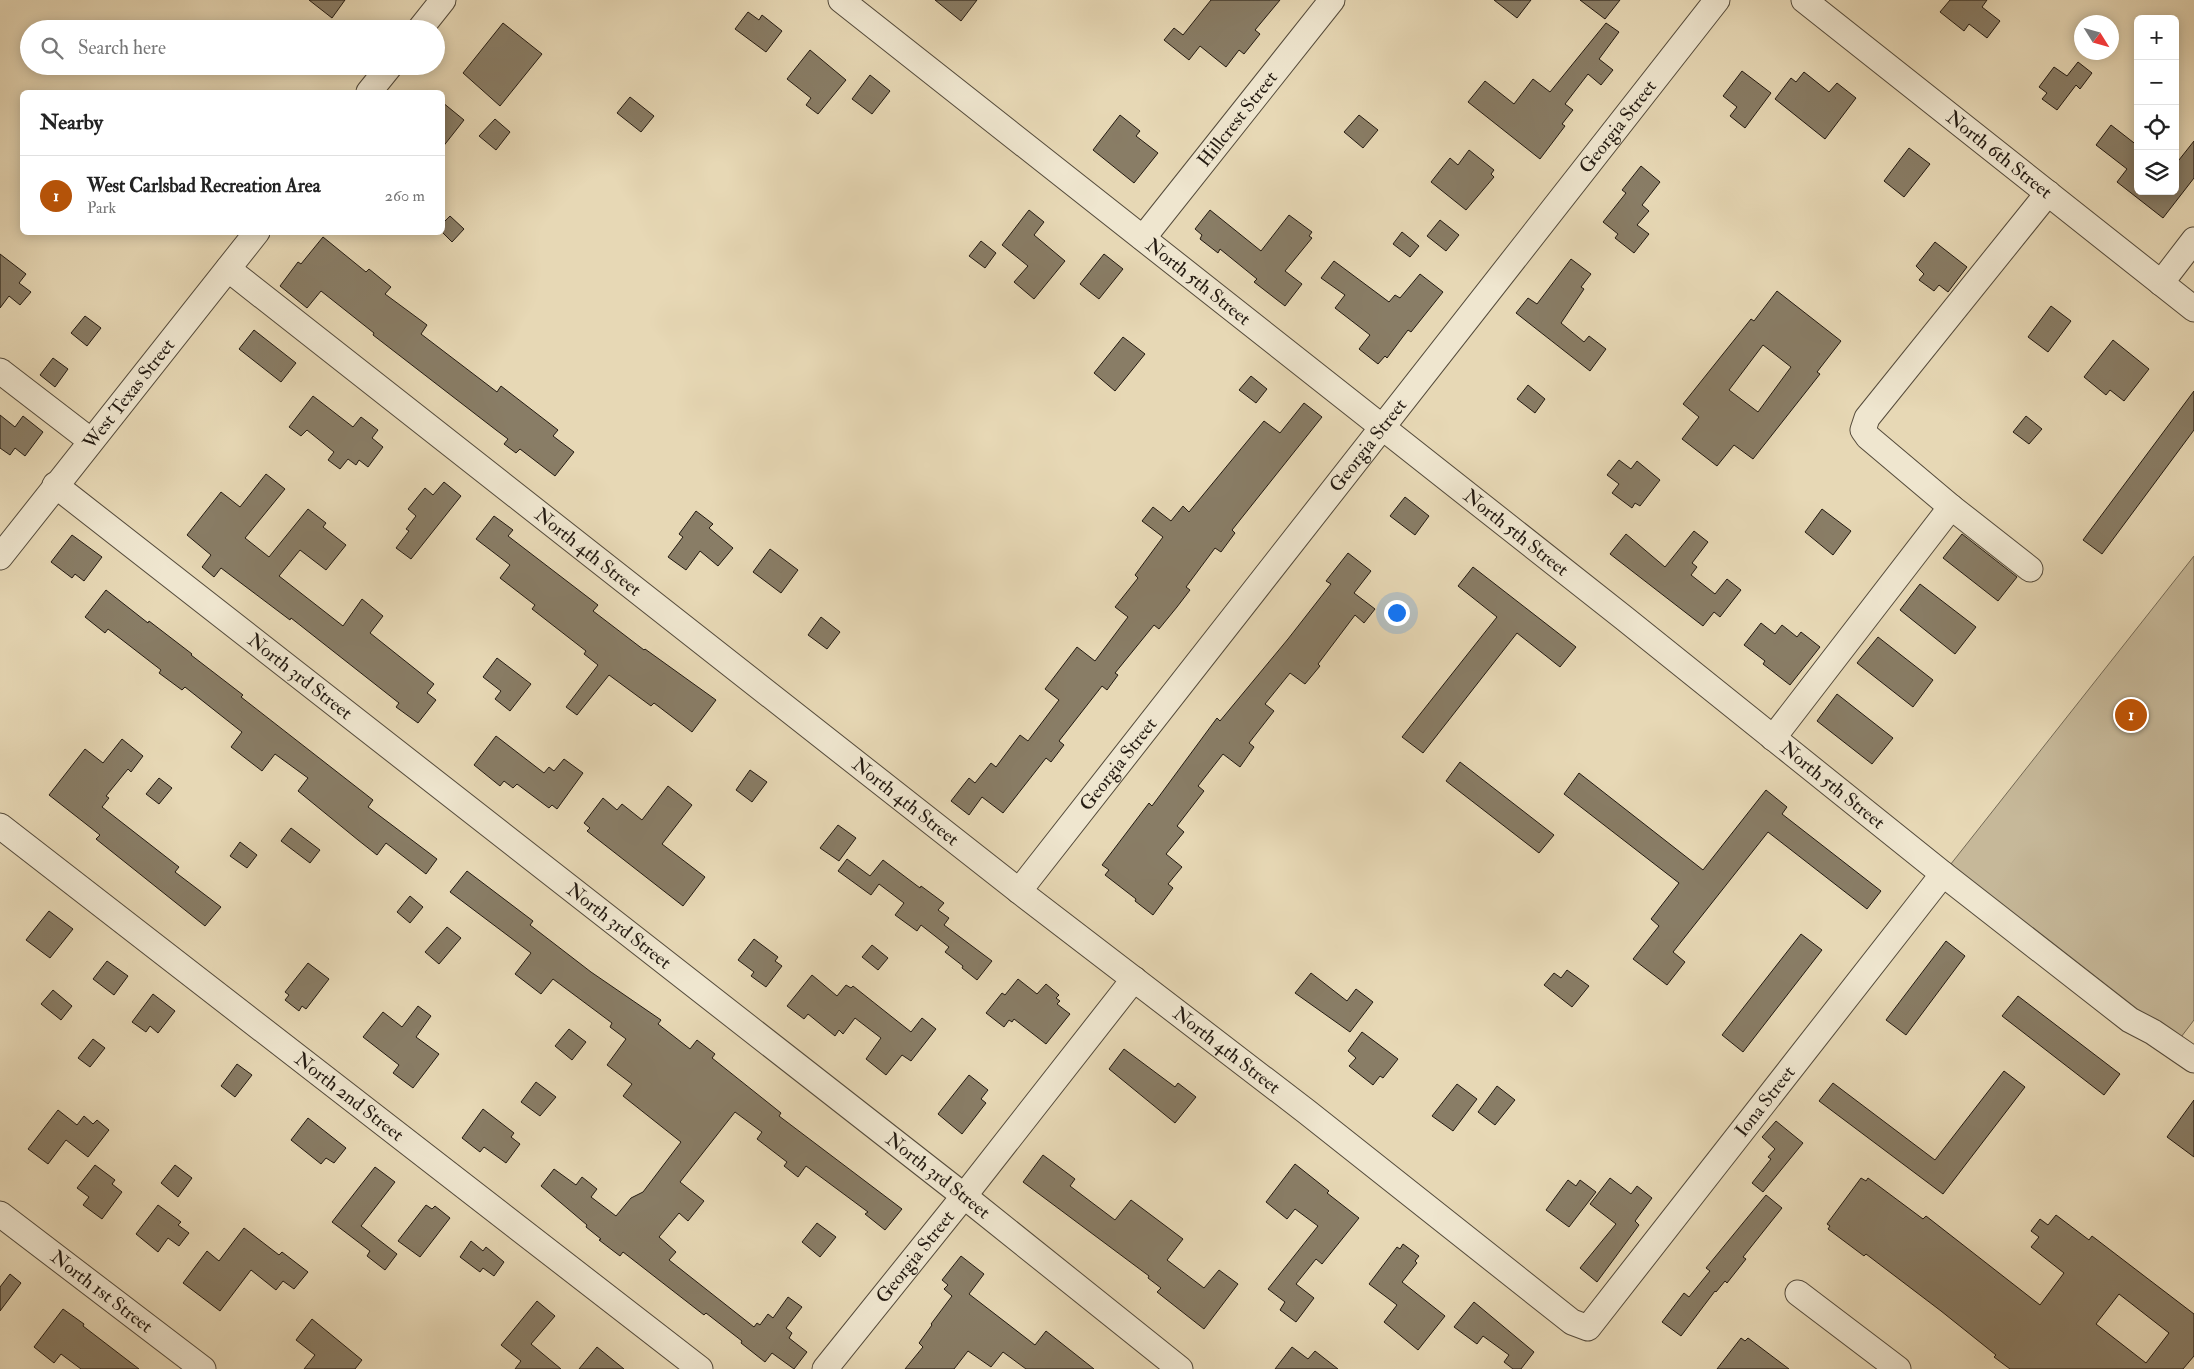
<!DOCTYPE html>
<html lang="en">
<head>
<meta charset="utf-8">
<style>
	:root { --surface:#fff; --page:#f6f6f6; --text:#222; --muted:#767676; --line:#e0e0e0; --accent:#b45309 }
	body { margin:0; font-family:"IM FELL Double Pica",serif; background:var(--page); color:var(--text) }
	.controls { position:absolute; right:15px; top:15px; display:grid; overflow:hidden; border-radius:8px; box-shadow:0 2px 12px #0003 }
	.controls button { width:45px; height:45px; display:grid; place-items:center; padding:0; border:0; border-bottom:1px solid var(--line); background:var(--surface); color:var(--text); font:25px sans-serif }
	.compass { position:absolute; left:2074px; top:15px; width:45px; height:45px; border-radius:50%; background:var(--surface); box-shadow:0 2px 12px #0003; rotate:127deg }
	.you { position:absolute; left:1396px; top:612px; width:18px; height:18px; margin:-12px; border:4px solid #fff; border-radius:50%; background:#1a73e8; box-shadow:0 0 0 8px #1a73e833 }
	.badge { display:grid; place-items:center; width:32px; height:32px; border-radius:50%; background:var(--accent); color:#fff; font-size:16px; font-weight:700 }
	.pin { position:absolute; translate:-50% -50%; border:2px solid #fff; box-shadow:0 1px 5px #0006 }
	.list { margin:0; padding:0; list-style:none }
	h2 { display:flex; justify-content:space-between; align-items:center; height:65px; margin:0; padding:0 20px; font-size:21px }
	h2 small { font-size:16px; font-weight:400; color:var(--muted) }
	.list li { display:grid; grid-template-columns:32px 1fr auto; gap:15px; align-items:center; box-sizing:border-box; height:80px; padding:0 20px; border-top:1px solid var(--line) }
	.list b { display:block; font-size:19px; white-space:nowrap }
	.list p { margin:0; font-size:16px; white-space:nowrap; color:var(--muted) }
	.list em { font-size:16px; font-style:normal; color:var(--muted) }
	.icon { flex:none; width:28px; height:28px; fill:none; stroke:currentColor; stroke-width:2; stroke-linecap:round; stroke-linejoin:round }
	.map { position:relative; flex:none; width:2194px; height:1369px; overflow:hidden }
	.search { position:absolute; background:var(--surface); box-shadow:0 2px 12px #0003; left:20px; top:20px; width:425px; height:55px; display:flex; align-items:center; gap:12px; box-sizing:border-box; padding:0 18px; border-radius:28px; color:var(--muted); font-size:19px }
	.panel { position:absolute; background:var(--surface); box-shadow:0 2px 12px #0003; left:20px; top:90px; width:425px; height:145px; border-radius:8px }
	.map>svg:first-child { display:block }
	.green { fill:#c6b899; stroke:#746955 }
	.building { fill:#897d66; stroke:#231a11; fill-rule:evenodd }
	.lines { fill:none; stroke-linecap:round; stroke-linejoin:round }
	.minor-casing { stroke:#544a3a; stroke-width:27 }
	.minor { stroke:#efe6cf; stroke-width:25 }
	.labels { text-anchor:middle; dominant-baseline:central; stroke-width:4.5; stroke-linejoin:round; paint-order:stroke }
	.street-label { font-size:19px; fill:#231a11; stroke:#efe6cf }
</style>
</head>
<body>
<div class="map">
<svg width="2194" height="1369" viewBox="0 0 2194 1369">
	<rect width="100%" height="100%" fill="#e7d8b5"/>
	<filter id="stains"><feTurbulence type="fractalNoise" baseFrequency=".004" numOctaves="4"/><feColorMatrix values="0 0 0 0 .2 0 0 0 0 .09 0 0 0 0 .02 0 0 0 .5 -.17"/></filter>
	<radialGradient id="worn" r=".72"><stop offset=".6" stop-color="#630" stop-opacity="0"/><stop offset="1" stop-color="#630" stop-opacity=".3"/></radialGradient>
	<path class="green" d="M2194,556V1020L2175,1045L1943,874Z"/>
	<path class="building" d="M309,0H345L332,18Z
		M935,0H977L961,21Z
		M1211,0H1280L1255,30L1260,34L1244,54L1239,50L1226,67L1200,46L1189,60L1164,40L1174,28L1183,35Z
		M1494,0H1531L1517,18Z
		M1580,0H1620L1605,19Z
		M1950,0H1987L1982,7L2000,21L1987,38L1969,24L1964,31L1940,12Z
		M748,12L759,20L762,15L782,31L766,52L735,29Z
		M503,23L542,54L500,106L463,73Z
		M1606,23L1619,32L1599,59L1613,70L1601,85L1588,74L1565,104L1573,110L1562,124L1565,126L1540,159L1468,102L1485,81L1514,104L1533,79L1550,92Z
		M810,50L846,80L818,114L806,105L811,98L787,79Z
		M2078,62L2092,73L2080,89L2076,85L2057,110L2042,99L2047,93L2039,87L2054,67L2067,76Z
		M1742,71L1771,93L1745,128L1730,116L1737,107L1723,96Z
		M1804,72L1829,92L1837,83L1856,98L1825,139L1775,99L1791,78L1796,82Z
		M870,75L890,91L872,114L852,99Z
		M630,97L654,116L641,132L617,113Z
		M442,102L464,120L442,148Z
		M1120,115L1140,131L1136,136L1158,153L1134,183L1093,150Z
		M1359,115L1378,130L1363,148L1344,132Z
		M495,119L510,132L496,150L479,136Z
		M2111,125L2138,146V191H2175V165L2194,141V178L2163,218L2117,182L2127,169L2096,145Z
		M1909,148L1930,164L1904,197L1884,181Z
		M1469,150L1494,170L1491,174L1494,177L1466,210L1431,182L1450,158L1458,165Z
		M1641,166L1660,182L1642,205L1649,211L1637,225L1649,234L1634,253L1615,238L1618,234L1603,222L1626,193L1622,190Z
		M1029,210L1044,222L1034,235L1065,261L1034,299L1014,282L1028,266L1002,245Z
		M1210,210L1261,251L1289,215L1312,232L1309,236L1312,238L1285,271L1302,284L1285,306L1254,282L1257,279L1220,249L1218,253L1200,239L1202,235L1195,229Z
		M450,216L464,229L452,242L442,232V224Z
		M1440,220L1459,235L1446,251L1427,236Z
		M1402,232L1419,246L1410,257L1393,244Z
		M323,237L366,272L369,269L391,287L385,294L427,325L421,334L497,392L501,386L558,430L553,436L574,452L555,476L520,449L516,453L504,444L508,439L496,430L373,335L374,333L321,291L307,308L280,286L298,262L301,264Z
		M981,241L996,253L985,268L969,256Z
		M1935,242L1967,267L1948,292L1939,285L1934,291L1919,280L1924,274L1916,266Z
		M0,254L26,274L19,283L31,292L20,305L9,296L0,308Z
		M1104,254L1123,269L1099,299L1080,284Z
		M1571,259L1591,274L1581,287L1584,289L1561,323L1584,342L1589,336L1606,349L1590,371L1516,313L1528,298L1537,304Z
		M1334,261L1389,302L1395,295L1400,298L1420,274L1443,292L1411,332L1408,330L1387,358L1385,356L1378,364L1359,349L1370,335L1335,308L1345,295L1321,278Z
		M1777,291L1841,341L1817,372L1820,374L1753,459L1734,445L1717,466L1682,439L1699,417L1683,404L1751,319L1754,321ZM1763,345L1791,367L1758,412L1729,390Z
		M2051,306L2071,321L2048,352L2028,337Z
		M85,316L101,328L87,346L71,333Z
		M254,330L296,363L281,382L239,349Z
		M1123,337L1145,354L1115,391L1094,373Z
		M2113,340L2149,369L2124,401L2110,390L2106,395L2084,377Z
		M53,358L68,369L55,387L40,375Z
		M1251,376L1267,389L1256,403L1239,390Z
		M1528,385L1545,399L1535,413L1517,399Z
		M2194,391V430L2102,554L2083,540Z
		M313,396L353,427L361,417L378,430L372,438L383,447L368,467L359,460L356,465L348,459L340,469L328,460L334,452L307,430L301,436L289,427Z
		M1304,403L1322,417L1232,530L1235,533L1221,552L1215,548L1186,587L1190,590L1177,607L1159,629L1154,625L1115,673L1118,675L1107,690L1102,686L1059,741L1064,745L1051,762L1046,758L1003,813L982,797L969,815L951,801L969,778L975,783L991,763L996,767L1020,735L1028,741L1059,700L1045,689L1077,647L1095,661L1128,617L1115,607L1138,578L1135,575L1163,537L1142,521L1153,507L1171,521L1183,506L1189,512L1264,421L1280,433Z
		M0,415L15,427L23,416L43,432L25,456L15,448L10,455L0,448Z
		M2026,416L2042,429L2029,444L2013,432Z
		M1619,460L1631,469L1637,461L1660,480L1640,506L1635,503L1632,508L1612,493L1619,484L1607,475Z
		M266,474L285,489L245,538L269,557L308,509L326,523L323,527L346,545L326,570L300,550L279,576L343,626L362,599L383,616L370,633L434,684L427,693L436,700L418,723L396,707L399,703L291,618L290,620L221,568L214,577L202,567L211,555L187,535L221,492L240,507Z
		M444,482L461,496L411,559L396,548L409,531L406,529L416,516L408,509L425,488L433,495Z
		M1405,497L1429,516L1415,535L1390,516Z
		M1822,509L1851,531L1833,555L1805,532Z
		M696,511L713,524L709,528L733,548L718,566L700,551L686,570L668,557L683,537L679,534Z
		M494,516L513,530L508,536L598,605L593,611L644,650L645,649L716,700L692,732L654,703L651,706L609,675L577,715L566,707L598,665L584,654L586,651L532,609L535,605L500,578L510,565L476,539Z
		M1694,531L1708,542L1692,563L1697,567L1691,575L1715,594L1727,579L1741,590L1720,617L1714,612L1703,626L1610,554L1626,534L1665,567Z
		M1962,534L2017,577L1998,601L1943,558Z
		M72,535L102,557L84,581L75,574L72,578L51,562Z
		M770,549L798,570L781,593L753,572Z
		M1348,553L1371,571L1354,593L1375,609L1364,623L1355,615L1318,664L1320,666L1305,684L1290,673L1265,704L1274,711L1249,743L1254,747L1240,767L1223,754L1198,786L1204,791L1177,826L1184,832L1166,854L1182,867L1168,884L1173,888L1153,915L1135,901L1136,899L1105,875L1109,870L1102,865L1149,803L1152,806L1217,718L1220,721L1288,639L1331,584L1326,581Z
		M1473,567L1576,647L1560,667L1517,633L1423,753L1402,737L1497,617L1458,586Z
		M1920,584L1976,627L1955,654L1900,610Z
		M106,590L148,623L149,621L192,654L191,655L243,695L241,697L373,800L368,807L437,859L426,874L386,843L377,855L358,840L298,791L308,778L275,754L262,771L231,747L242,732L185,687L182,690L159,673L161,670L108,629L105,633L85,617Z
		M821,617L840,632L827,649L808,635Z
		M1761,623L1775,634L1782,625L1797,637L1801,632L1820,647L1790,685L1763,664L1765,661L1744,645Z
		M1878,637L1933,680L1913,707L1857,663Z
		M497,658L531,684L510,711L495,699L501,691L483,677Z
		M1837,694L1893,738L1872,764L1817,721Z
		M496,736L544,773L549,767L554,771L564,759L583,773L557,809L552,805L549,808L517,784L513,788L504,781L500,786L474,765Z
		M122,739L143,756L131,772L128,769L106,796L109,798L102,807L179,867L175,872L221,907L205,926L96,839L100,835L49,795L85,749L103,763Z
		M1460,762L1554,835L1539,853L1446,781Z
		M750,770L767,782L752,802L736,790Z
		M1579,773L1703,870L1766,790L1787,807L1782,814L1881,891L1867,909L1768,832L1673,952L1685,962L1667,985L1633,959L1659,926L1651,919L1679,883L1564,794Z
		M159,778L172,788L159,804L146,794Z
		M668,786L692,805L662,844L705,877L683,906L587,831L590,828L584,823L603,798L617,810L622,804L642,820Z
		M838,825L856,838L839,861L820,848Z
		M291,828L320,850L310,863L281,841Z
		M240,842L257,855L247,868L230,856Z
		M847,859L870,876L883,860L920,888L921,886L944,903L938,910L949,918L944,925L992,961L977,980L962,968L963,966L945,952L949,947L921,925L917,931L895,915L904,903L879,884L871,895L838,871Z
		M467,871L533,921L530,925L591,972L661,1020L658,1024L690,1049L697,1040L715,1054L712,1058L781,1113L779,1116L902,1209L885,1230L865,1214L868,1212L806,1166L798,1177L784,1166L787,1162L757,1139L762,1132L735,1112L680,1182L704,1201L688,1221L679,1213L659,1237L676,1252L669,1260L754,1327L757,1323L760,1325L768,1314L773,1318L788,1297L802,1307L786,1328L792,1333L789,1338L807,1352L794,1369L772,1353L765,1362L741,1343L742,1341L706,1313L704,1315L623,1252L620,1256L599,1240L601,1239L586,1227L587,1225L541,1186L554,1169L576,1185L582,1177L597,1189L591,1197L616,1216L631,1198L643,1192L681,1142L623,1096L632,1084L607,1065L626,1039L610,1027L612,1023L553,979L541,994L515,974L531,953L450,892Z
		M410,896L423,907L410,923L397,912Z
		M49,911L73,929L50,958L26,940Z
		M447,927L461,938L439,964L425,952Z
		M1801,934L1822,950L1743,1052L1722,1035Z
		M754,939L778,957L775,961L782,966L766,987L751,976L754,972L738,960Z
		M1946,941L1965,956L1906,1035L1886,1020Z
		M872,945L888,958L878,970L862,957Z
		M107,961L128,976L114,995L93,979Z
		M308,963L329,979L306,1009L302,1006L299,1011L285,1000L289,995L285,992Z
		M1567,970L1589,986L1572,1007L1544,985L1554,973L1561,978Z
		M1311,973L1347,1001L1356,989L1373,1002L1350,1032L1295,993Z
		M812,975L837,996L846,985L851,988L853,986L911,1032L922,1018L936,1029L911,1061L902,1055L886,1075L866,1059L881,1038L855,1018L843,1034L839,1030L835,1036L808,1014L804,1019L787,1006Z
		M1018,979L1037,994L1046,984L1059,995L1056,998L1060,1001L1057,1004L1070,1014L1046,1044L1014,1019L1012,1022L1009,1020L1004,1027L986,1013L1002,993L1005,995Z
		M53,990L72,1006L61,1020L41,1004Z
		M153,994L175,1011L158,1033L150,1026L146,1032L132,1022Z
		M2018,996L2120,1074L2104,1095L2002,1016Z
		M418,1006L431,1016L416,1037L439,1054L413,1088L393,1073L399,1065L363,1037L383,1012L402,1027Z
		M569,1029L586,1042L572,1060L555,1046Z
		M1362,1032L1398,1059L1383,1078L1380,1076L1373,1085L1349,1066L1356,1058L1348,1051Z
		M93,1039L105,1048L90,1067L78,1058Z
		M1124,1049L1175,1087L1178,1083L1196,1097L1175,1123L1109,1069Z
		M237,1064L252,1075L235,1097L221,1086Z
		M2004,1071L2025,1087L1943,1194L1819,1101L1833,1083L1935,1160Z
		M969,1075L988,1090L981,1099L986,1103L962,1134L938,1114Z
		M536,1082L556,1097L540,1116L521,1102Z
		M1457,1084L1477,1099L1453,1131L1432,1116Z
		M1497,1086L1515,1100L1495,1125L1478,1112Z
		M2194,1100V1157L2167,1137Z
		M483,1109L514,1133L511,1137L520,1144L506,1163L484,1147L480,1152L462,1138Z
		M58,1110L77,1125L84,1116L93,1124L97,1120L109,1130L88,1157L66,1140L48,1164L28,1149Z
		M308,1118L346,1148L334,1163L326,1158L321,1164L291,1140Z
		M1776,1121L1803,1143L1763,1192L1752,1183L1771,1159L1768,1157L1775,1149L1762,1137Z
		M1043,1155L1075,1179L1070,1186L1115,1220L1131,1200L1183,1239L1167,1260L1204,1288L1219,1270L1238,1284L1204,1329L1157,1292L1161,1288L1148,1278L1149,1276L1023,1182Z
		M1295,1164L1329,1191L1327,1193L1359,1218L1322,1264L1316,1259L1296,1284L1314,1298L1296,1322L1280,1310L1285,1302L1268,1289L1318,1226L1295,1209L1287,1219L1266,1202Z
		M95,1165L115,1180L112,1184L122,1192L102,1219L83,1205L89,1197L77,1188Z
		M175,1165L192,1178L178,1197L161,1183Z
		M375,1167L395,1182L361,1226L397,1254L385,1270L367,1256L370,1251L332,1222Z
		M1610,1178L1631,1194L1637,1186L1652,1198L1635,1221L1639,1225L1597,1282L1580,1268L1616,1224L1590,1204Z
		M1861,1178L1866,1181L1868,1178L1923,1219L1926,1216L2040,1305L2064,1273L2031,1247L2039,1237L2031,1231L2040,1219L2048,1225L2056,1215L2089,1240L2092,1236L2194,1314V1356L2183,1369H2010L1994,1357L1996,1355L1941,1311L1866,1254L1864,1256L1828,1229L1830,1226L1827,1224ZM2119,1294L2169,1333L2146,1363L2096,1324Z
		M1568,1180L1576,1186L1580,1180L1596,1192L1569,1227L1546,1210Z
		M1766,1195L1782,1208L1743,1257L1746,1259L1727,1283L1725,1281L1716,1292L1715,1291L1681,1336L1662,1322L1684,1293L1689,1297L1710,1271L1706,1268Z
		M158,1205L181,1222L178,1225L189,1233L179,1246L168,1238L158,1252L136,1234Z
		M426,1205L432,1209L435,1206L450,1218L420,1257L398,1241Z
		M817,1223L836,1237L820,1257L802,1242Z
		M244,1228L279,1255L282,1252L308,1272L294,1289L283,1281L276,1290L251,1270L220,1311L183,1283L207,1251L219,1261Z
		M471,1241L483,1251L486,1247L504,1262L494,1276L483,1268L480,1272L460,1257Z
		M1403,1244L1419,1256L1415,1261L1417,1263L1402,1282L1445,1316L1418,1350L1384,1322L1397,1305L1369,1284L1397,1247L1400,1249Z
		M961,1256L984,1274L969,1294L1035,1345L1046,1331L1094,1369H1026L1003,1352L991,1367L968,1351L954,1369H905L923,1347L919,1343L932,1325L931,1324L952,1296L944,1289L948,1285L942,1280Z
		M10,1274L21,1283L0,1311V1287Z
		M537,1301L555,1316L531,1344L561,1369H515L521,1361L501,1345Z
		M1474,1302L1534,1352L1521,1369H1513L1504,1362L1509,1355L1483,1336L1477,1344L1454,1327Z
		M63,1309L84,1324L83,1326L139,1369H81L61,1354L54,1363L34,1347Z
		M312,1319L362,1360L355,1369H304L315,1355L296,1340Z
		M1741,1338L1745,1341L1748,1338L1789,1369H1717Z
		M597,1347L624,1369H579Z
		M1292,1347L1308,1359L1315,1351L1338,1369H1275Z"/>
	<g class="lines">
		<g class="minor-casing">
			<g id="minor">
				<path id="s1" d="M841,0L1624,618L1943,874L2130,1020L2153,1032L2194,1060"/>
				<path id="s2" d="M1804,0L2194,309"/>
				<path d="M420,29L443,0"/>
				<path d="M369,92L390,66"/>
				<path id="s3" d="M1143,238L1332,0"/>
				<path id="s4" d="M228,269L1019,891L1307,1112L1572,1322L1588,1328L1943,874"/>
				<path d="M2161,283L2194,240"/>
				<path d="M0,371L91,441"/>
				<path id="s5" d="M55,485L964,1196L1180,1369"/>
				<path id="s6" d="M0,557L257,232"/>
				<path d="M2030,569L1951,507L1868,437L1863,430L1867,418L2048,193"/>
				<path d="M1773,738L1951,507"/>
				<path id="s7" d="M0,826L700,1369"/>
				<path id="s8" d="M1019,891L1717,0"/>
				<path id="s9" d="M0,1214L203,1369"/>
				<path d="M1798,1293L1898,1369"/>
				<path id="s10" d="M825,1369L964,1196L1134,979"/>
			</g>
		</g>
		<use href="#minor" class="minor"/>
	</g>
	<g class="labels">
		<g class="street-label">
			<text stroke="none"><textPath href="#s3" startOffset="152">Hillcrest Street</textPath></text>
			<text stroke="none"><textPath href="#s8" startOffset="971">Georgia Street</textPath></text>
			<text stroke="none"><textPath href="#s2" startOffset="249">North 6th Street</textPath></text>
			<text stroke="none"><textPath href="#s1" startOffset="455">North 5th Street</textPath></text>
			<text stroke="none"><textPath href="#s6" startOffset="208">West Texas Street</textPath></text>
			<text stroke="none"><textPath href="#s8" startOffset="566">Georgia Street</textPath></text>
			<text stroke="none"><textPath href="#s1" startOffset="860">North 5th Street</textPath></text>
			<text stroke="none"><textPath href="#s4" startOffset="458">North 4th Street</textPath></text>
			<text stroke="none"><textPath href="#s5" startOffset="311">North 3rd Street</textPath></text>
			<text stroke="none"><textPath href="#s8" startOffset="161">Georgia Street</textPath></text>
			<text stroke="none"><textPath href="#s1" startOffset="1265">North 5th Street</textPath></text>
			<text stroke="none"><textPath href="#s4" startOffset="862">North 4th Street</textPath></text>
			<text stroke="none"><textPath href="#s5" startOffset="716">North 3rd Street</textPath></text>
			<text stroke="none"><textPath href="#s4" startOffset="1268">North 4th Street</textPath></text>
			<text stroke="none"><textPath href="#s7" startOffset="442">North 2nd Street</textPath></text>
			<text stroke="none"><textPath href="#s4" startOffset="2012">Iona Street</textPath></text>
			<text stroke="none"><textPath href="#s5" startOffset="1121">North 3rd Street</textPath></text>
			<text stroke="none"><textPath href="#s10" startOffset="144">Georgia Street</textPath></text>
			<text stroke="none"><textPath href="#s9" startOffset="128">North 1st Street</textPath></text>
		</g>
	</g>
	<rect width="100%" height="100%" filter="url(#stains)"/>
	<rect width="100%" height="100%" fill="url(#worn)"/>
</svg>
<div class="controls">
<button>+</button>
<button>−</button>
<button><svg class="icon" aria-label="locate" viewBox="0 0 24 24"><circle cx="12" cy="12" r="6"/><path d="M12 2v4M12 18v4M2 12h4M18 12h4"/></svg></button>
<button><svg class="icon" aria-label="layers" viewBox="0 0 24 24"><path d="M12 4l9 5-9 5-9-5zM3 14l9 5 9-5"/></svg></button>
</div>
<svg class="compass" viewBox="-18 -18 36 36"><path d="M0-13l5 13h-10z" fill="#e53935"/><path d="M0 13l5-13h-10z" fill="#767676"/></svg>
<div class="you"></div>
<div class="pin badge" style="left:2131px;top:715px">1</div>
<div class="search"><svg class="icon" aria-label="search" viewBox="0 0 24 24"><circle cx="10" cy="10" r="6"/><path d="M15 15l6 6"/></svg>Search here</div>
<section class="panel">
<h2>Nearby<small></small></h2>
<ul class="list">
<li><span class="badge">1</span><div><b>West Carlsbad Recreation Area</b><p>Park</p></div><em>260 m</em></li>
</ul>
</section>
</div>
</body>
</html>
